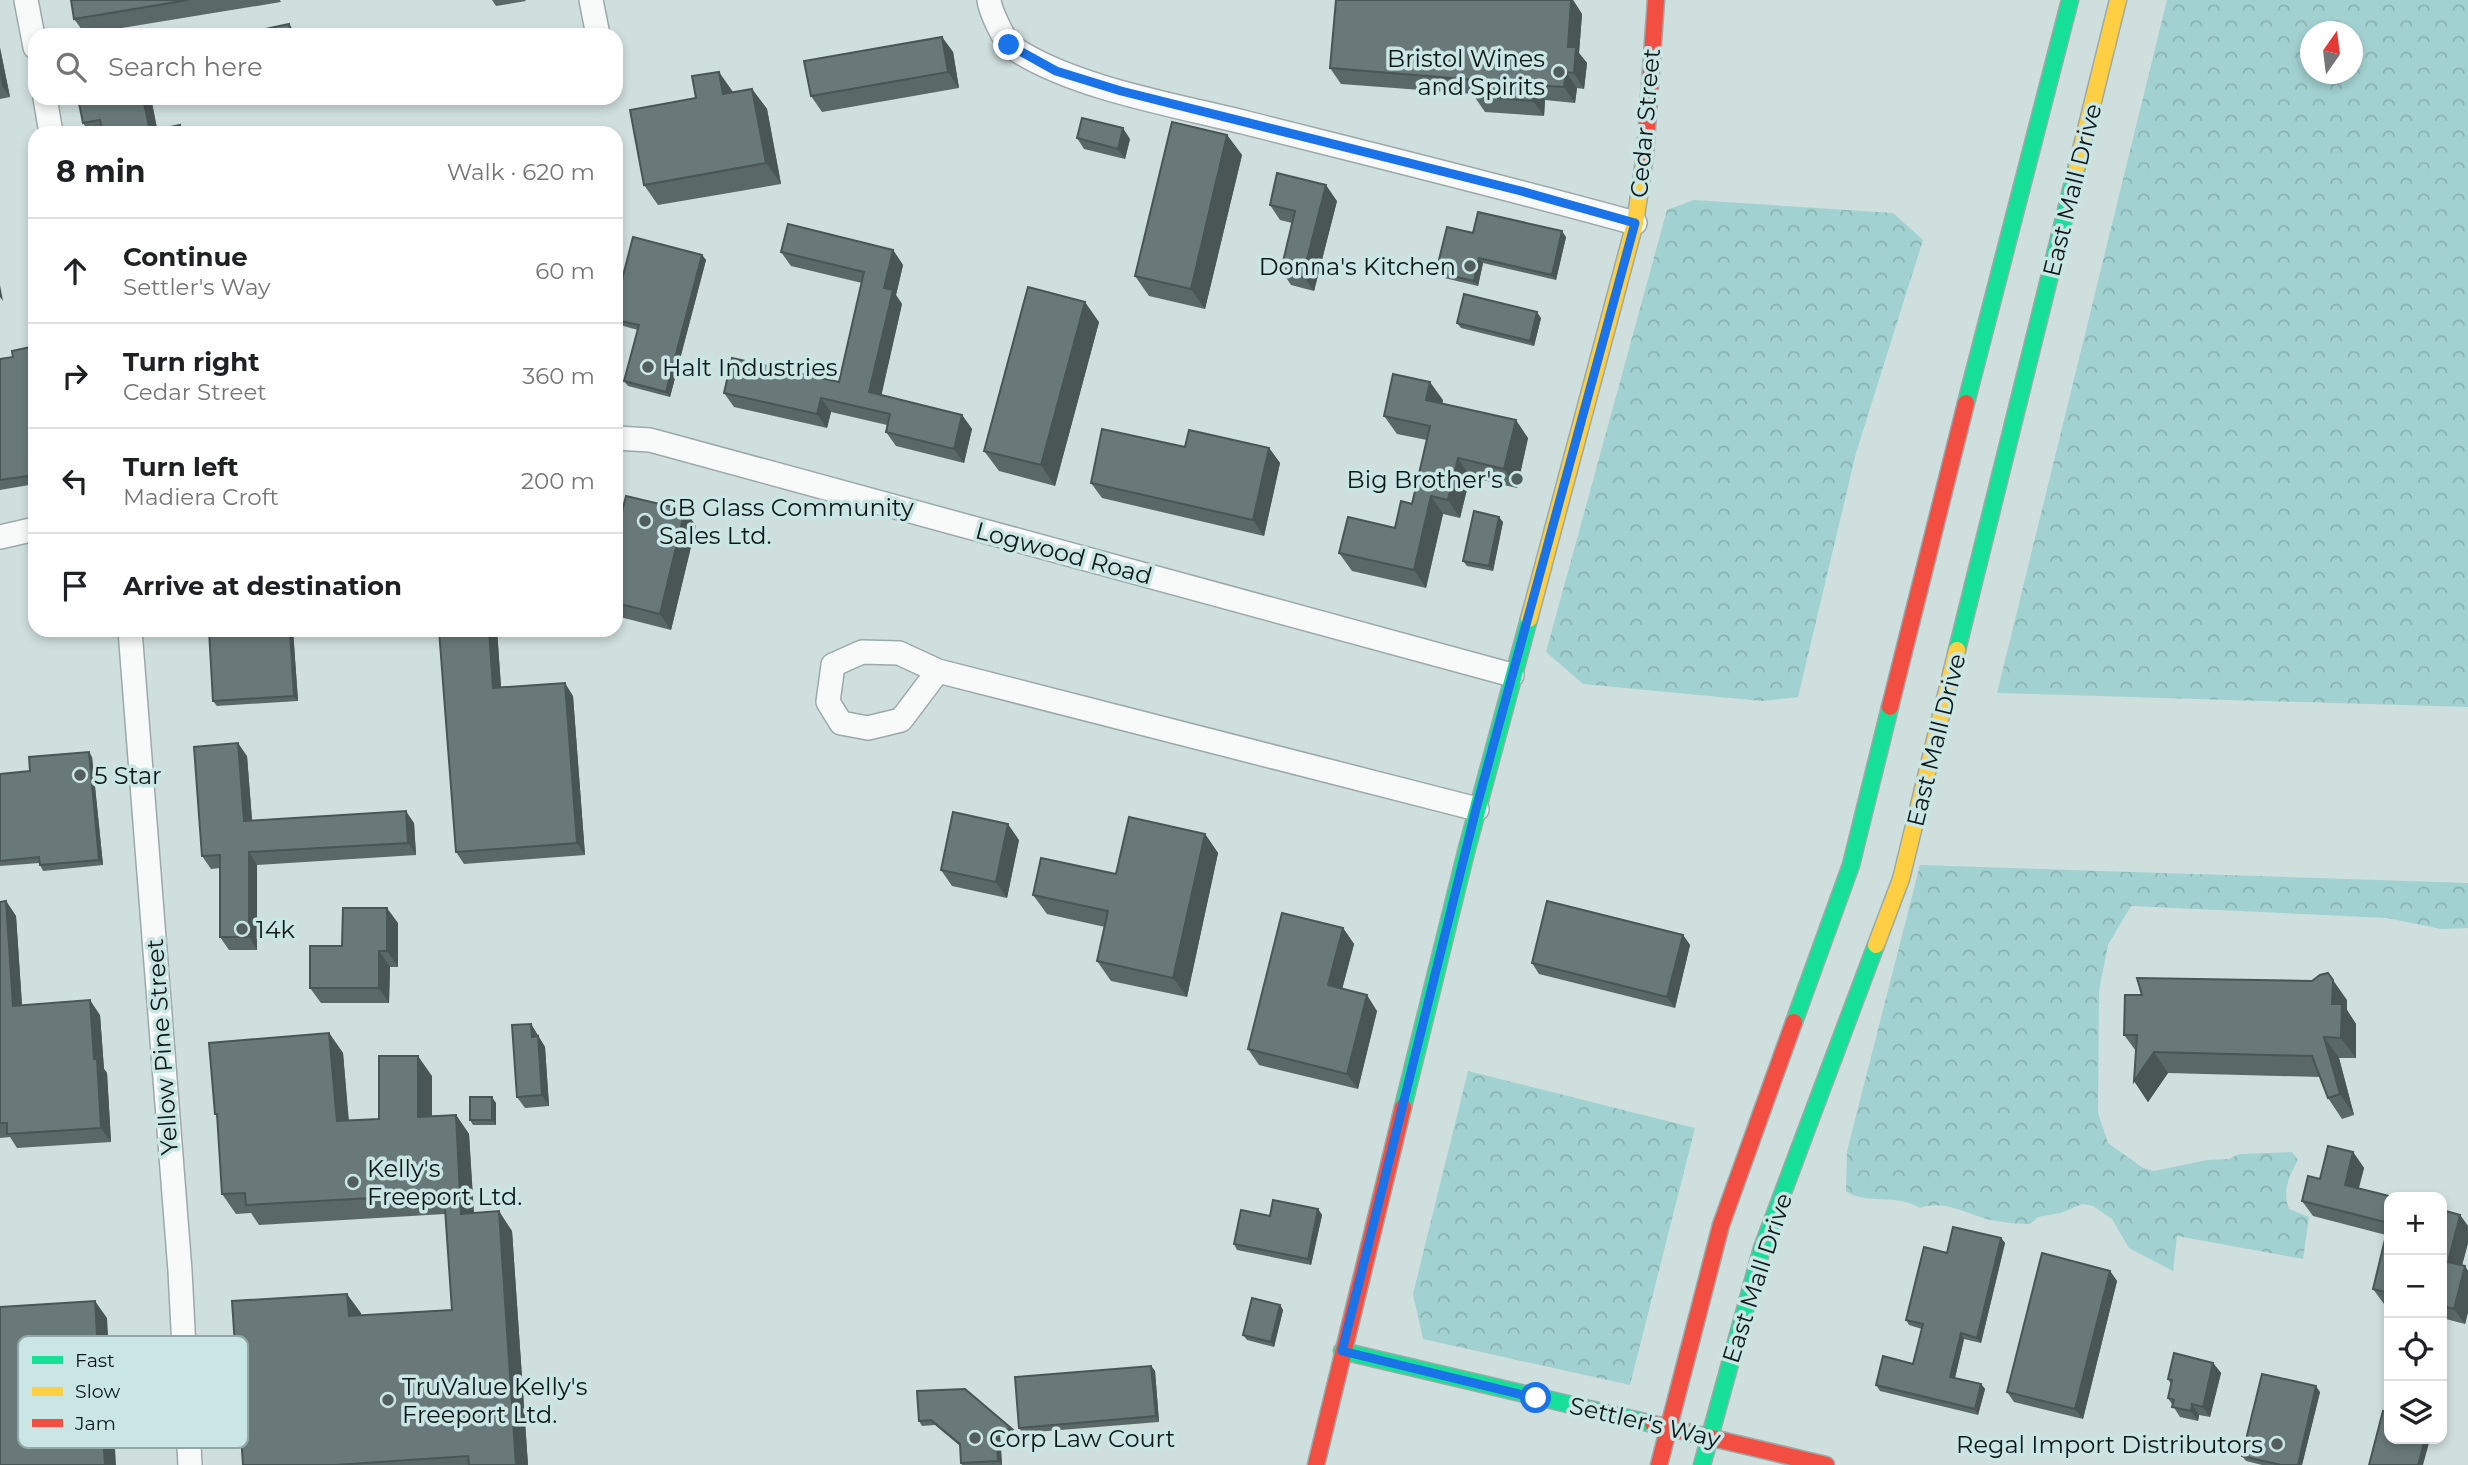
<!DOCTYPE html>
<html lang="en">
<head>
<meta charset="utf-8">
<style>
	:root { --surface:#fff; --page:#f6f6f6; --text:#202124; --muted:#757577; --line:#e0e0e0 }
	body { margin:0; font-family:Montserrat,sans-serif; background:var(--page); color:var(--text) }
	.controls { position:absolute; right:21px; bottom:21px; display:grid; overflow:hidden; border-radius:14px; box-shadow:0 4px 10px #0003 }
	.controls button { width:63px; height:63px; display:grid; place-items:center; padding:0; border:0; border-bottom:2px solid var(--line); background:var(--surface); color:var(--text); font:35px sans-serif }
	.compass { position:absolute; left:2300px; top:21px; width:63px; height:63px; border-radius:50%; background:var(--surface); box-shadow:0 4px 10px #0003; rotate:14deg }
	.stop { position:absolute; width:21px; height:21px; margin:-16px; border:5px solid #1a73e8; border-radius:50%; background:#fff }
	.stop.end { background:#1a73e8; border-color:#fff; box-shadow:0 2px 7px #0008 }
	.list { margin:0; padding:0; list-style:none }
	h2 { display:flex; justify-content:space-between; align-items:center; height:91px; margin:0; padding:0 28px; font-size:30px }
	h2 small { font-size:23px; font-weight:400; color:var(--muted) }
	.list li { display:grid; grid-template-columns:46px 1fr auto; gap:21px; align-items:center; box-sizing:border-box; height:105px; padding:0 28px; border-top:2px solid var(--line) }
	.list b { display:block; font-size:26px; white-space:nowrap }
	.list p { margin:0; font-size:23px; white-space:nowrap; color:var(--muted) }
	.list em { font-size:23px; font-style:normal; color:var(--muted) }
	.icon { flex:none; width:38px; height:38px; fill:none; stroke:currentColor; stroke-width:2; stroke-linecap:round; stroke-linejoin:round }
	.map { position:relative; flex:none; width:2468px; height:1465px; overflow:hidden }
	.search { position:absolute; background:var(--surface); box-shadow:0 4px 10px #0003; left:28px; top:28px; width:595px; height:77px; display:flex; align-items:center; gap:18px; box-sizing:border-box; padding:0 24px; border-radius:21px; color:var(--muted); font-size:26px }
	.panel { position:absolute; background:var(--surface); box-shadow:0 4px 10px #0003; left:28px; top:126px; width:595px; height:511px; border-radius:21px }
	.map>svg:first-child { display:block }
	.forest { fill:url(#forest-crowns); fill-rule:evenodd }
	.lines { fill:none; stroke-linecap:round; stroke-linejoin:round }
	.street-casing { stroke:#9ca9a8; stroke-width:26 }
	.fast-casing { stroke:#9ca9a8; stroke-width:19 }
	.slow-casing { stroke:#9ca9a8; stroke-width:19 }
	.jam-casing { stroke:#9ca9a8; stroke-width:19 }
	.street { stroke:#f8fafa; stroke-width:23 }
	.fast { stroke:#16e098; stroke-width:16 }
	.slow { stroke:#ffcf43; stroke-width:16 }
	.jam { stroke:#f24e42; stroke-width:16 }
	.wall { fill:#5a6868 }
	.shaded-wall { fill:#4a5555 }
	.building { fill:#697979; stroke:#4a5555; stroke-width:2 }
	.route { stroke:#1a73e8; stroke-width:9 }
	.poi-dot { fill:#525e5d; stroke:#c9e5e4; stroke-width:2.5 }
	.labels { text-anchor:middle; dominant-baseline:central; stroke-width:7; stroke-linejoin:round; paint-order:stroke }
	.poi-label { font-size:24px; fill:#0e1817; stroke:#c9e5e4; text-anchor:start }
	.street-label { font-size:24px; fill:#0e1817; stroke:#c9e5e4 }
	.key { fill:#c9e5e4; stroke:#91a8a6; stroke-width:2 }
	.key-label { font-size:19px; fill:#0e1817 }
</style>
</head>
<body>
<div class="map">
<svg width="2468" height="1465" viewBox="0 0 2468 1465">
	<defs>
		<pattern id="forest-crowns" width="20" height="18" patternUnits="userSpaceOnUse" patternTransform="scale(1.75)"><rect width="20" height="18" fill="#a1d1d0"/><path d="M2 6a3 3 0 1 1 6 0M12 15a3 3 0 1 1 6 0" fill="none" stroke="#89b3b2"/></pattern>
	</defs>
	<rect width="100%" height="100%" fill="#cfdfde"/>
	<path class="forest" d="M2167,0H2468V707L1997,693ZM2310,32H2352V74H2310Z
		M1694,200L1893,213L1923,240L1856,453L1798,697L1762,701L1583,684L1546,652L1667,210Z
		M1920,865L2468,883V928L2441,929L2387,918L2131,906L2108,945L2099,991L2098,1113L2108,1143L2143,1168L2154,1171L2207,1160L2229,1159L2239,1154L2292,1152L2298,1160C2289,1176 2282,1191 2289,1209L2309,1217L2303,1259L2177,1236L2173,1271L2129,1248L2112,1219L2093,1206L2082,1204L2061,1213L2038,1217L2030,1224C2019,1224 2007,1223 1996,1221C1971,1217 1946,1198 1920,1208C1895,1193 1865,1205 1846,1191L1847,1151Z
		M1468,1071L1695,1128L1630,1385L1423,1339L1413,1294Z"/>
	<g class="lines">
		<g class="street-casing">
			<path id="street" d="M26,0L35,47
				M591,0L598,35
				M989,0C990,10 1004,41 1012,47C1070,87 1174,105 1243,122C1374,155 1505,187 1635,223
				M45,98L51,133
				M616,438L650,440L1512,675
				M0,537L35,529
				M130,630L180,1271L190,1465
				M938,671L901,720L868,728L841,723L828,702L833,665L862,652L899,653L938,671L1477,809"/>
		</g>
		<g class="fast-casing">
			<path id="fast" d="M1966,403L2070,0
				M1957,650L2077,166
				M1794,1022L1851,865L1890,707
				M1403,1107L1466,852L1529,619
				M1342,1351L1653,1424
				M1702,1465L1762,1248L1876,945"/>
		</g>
		<g class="slow-casing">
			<path id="slow" d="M2077,166L2118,0
				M1529,619L1635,223L1645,155
				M1876,945L1901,879L1957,650"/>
		</g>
		<g class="jam-casing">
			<path id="jam" d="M1645,155L1656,0
				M1890,707L1966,403
				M1653,1424L1826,1465
				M1316,1465L1403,1107
				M1659,1465L1721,1225L1794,1022"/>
		</g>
		<use href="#street" class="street"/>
		<use href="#fast" class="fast"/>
		<use href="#slow" class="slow"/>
		<use href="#jam" class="jam"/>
	</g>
	<path class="wall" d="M71,0H280L281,2L85,34L74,19Z
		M492,0H525L526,1L496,6Z
		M1336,0H1573L1582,14L1579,53L1587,63L1584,89L1577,88L1575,103L1545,100L1544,116L1485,112L1474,96V94L1341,84L1330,68Z
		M942,37L953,52L959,88L822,112L811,96Z
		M0,48L10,97L0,99Z
		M752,89L767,109L781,184L658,205L644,185L733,92Z
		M78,98H151L157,129L186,133H90L83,123Z
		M1227,135L1242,155L1205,309L1149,296L1135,276Z
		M1077,138L1130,139L1125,159L1084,149Z
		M1337,201L1314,291L1291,285L1281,270L1292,223L1280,220L1270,205Z
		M1473,233L1566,237L1556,280L1483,263L1478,286L1440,277L1436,272Z
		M893,250L903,265L896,295L902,304L881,395L962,415L972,429L964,463L896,446L886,432L887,425L831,412L827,428L734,407L724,393L839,382L862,283L791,266L781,252Z
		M702,255L706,260L670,397L628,386L624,381L638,330L616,324V303Z
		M1541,318L1534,346L1461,328L1457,323Z
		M1099,322L1055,486L999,471L984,451Z
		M35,347V484L0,490V359L13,357Z
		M1443,400L1442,404L1528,438L1517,488L1470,477L1460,518L1443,514L1426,588L1352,571L1339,553L1395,528L1412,504L1427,440L1397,434L1384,416Z
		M1185,447L1269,448L1280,463L1264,536L1102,498L1091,483Z
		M1503,522L1493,571L1467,566L1463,561Z
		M696,526L671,630L616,616V536Z
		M209,630H293L298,701L217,706L213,701Z
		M439,630H497L501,688L573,696L585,855L464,864L456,852Z
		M247,756L252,820L414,823L416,855L257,865V950H229L220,937V868L211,869L202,856Z
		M92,757L103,865L43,871L39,863L0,866V774L30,771Z
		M1205,834L1218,853L1187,997L1111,981L1097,961L1105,927L1047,914L1033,895L1116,874Z
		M1019,840L1007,898L952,886L941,870Z
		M6,901L16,916L22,1005L100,1015L104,1069L107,1073L111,1142L17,1148L10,1137L0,1138V902Z
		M398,923V967H390L389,1003H321L310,988L342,946Z
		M1343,928L1354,944L1342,989L1377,1011L1358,1089L1259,1065L1248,1049Z
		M1683,935L1690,945L1675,1008L1539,974L1532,963Z
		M2347,1000V1010L2356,1024V1058H2339L2354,1115L2342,1119L2328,1098L2320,1077L2168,1073L2148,1102L2134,1081L2136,1051L2124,1035Z
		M531,1024L545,1047L549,1106L525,1108L517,1097Z
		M329,1033L343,1053L349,1121L379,1119L432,1076V1116L456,1115L469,1134L474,1213L512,1231L528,1465H243L361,1313V1316L452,1310L445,1214L259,1225L251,1213L236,1214L222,1194L217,1117L215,1114Z
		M496,1103V1125H473L470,1120Z
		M2353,1152L2364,1168L2359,1188L2389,1197V1306L2384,1304L2373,1289L2386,1235L2313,1216L2302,1201L2320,1179Z
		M1318,1209L1322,1215L1311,1265L1237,1250L1234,1244L1270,1216Z
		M2442,1210L2460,1215L2468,1226V1243L2462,1265L2465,1266L2468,1271V1312L2465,1324L2442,1318Z
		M2001,1238L2005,1243L1981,1343L1964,1339L1955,1378L1981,1384L1985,1389L1978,1415L1880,1391L1876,1385L1913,1364L1922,1329L1909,1325L1906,1320L1947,1253Z
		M2110,1271L2117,1281L2083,1419L2014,1402L2007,1392Z
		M1280,1305L1283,1310L1274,1347L1247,1340L1243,1335Z
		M2213,1363L2221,1373L2210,1417L2199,1415L2198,1421L2180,1417L2168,1398L2171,1384L2168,1379Z
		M1151,1366L1155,1371L1159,1422L1023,1433L1019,1428Z
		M917,1391L1012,1429L1015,1434L1000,1435L1002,1465H962L961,1463L960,1446L935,1425L922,1426L919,1421Z
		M2320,1392L2302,1465H2262L2246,1461L2242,1456Z"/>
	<path class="shaded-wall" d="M1571,0H1573L1582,14L1579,53L1587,63L1584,89L1574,73L1568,47Z
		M289,24L296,34V35H291Z
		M942,37L953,52L959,88L948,72Z
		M0,48L10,97L2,86L0,74Z
		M719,72L733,92L723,94Z
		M1566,72L1577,88L1575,103L1564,87Z
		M1534,85L1545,100L1544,116L1533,101Z
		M752,89L767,109L781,184L766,163Z
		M143,98H151L158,133L150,131Z
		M1123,128L1130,139L1125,159L1118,149Z
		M1227,135L1242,155L1205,309L1191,289Z
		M1326,185L1337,201L1314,291L1303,275Z
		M1562,231L1566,237L1556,280L1552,275Z
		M893,250L903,265L896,295L902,304L879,406L869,392L884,288Z
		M702,255L706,260L670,397L666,392Z
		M1479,258L1483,263L1478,286L1474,281Z
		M0,285L3,301L0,297Z
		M1085,302L1099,322L1055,486L1041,465Z
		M1537,312L1541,318L1534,346L1530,341Z
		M1430,382L1443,400L1439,418L1426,400Z
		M821,398L831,412L827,428L817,414Z
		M962,415L972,429L964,463L954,449Z
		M1516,420L1528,438L1517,488L1504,469Z
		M1269,448L1280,463L1264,536L1253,520Z
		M1458,458L1470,477L1460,518L1448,500Z
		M1431,496L1443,514L1426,588L1414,570Z
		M685,510L696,526L671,630L660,614Z
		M1499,517L1503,522L1493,571L1489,566Z
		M290,630H293L298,701L294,696Z
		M489,630H497L502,700L493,688Z
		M565,683L573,696L585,855L577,843Z
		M238,743L247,756L253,833L244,821Z
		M89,752L92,757L103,865L99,860Z
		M406,811L414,823L416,855L408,843Z
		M1008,824L1019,840L1007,898L996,882Z
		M1205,834L1218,853L1187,997L1173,978Z
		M249,852L257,865V950L249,937Z
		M6,901L16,916L23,1020L13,1006Z
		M387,908L398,923V967L387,951Z
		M1343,928L1354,944L1339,1001L1328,985Z
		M1683,935L1690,945L1675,1008L1667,997Z
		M379,951L390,967L389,1003L379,988Z
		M2333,980L2347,1000V1010L2356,1024V1058L2341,1038L2332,1004Z
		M1367,995L1377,1011L1358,1089L1347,1074Z
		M90,1000L100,1015L104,1069L107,1073L111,1142L101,1128L94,1059Z
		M531,1024L545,1047L549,1106L542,1095L532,1037Z
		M329,1033L343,1053L350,1141L337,1121Z
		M2324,1037L2339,1058L2354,1115L2340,1094Z
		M2154,1052L2168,1073L2148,1102L2134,1081Z
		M418,1056L432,1076V1136L418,1117Z
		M492,1097L496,1103V1125L492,1120Z
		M456,1115L469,1134L475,1234L461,1214Z
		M2353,1152L2364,1168L2355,1200L2345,1185Z
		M1318,1209L1322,1215L1311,1265L1308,1259Z
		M499,1211L512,1231L528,1465H516Z
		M2460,1215L2468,1226V1243L2459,1277L2448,1262Z
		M2001,1238L2005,1243L1981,1343L1977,1338Z
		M2465,1266L2468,1271V1312L2465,1324L2454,1309Z
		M2110,1271L2117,1281L2083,1419L2075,1409Z
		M347,1294L361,1313L363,1336L349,1316Z
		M95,1301L107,1318L116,1465H105Z
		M1280,1305L1283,1310L1274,1347L1271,1342Z
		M1961,1333L1964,1339L1954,1382L1950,1377Z
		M2213,1363L2221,1373L2210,1417L2203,1407Z
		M1151,1366L1155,1371L1159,1422L1156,1416Z
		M1981,1384L1985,1389L1978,1415L1975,1409Z
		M2316,1386L2320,1392L2302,1465H2298Z
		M2192,1404L2199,1415L2198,1421L2191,1411Z
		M996,1430L1000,1435L1002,1465L998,1461Z
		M2425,1439H2430L2423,1465H2418Z"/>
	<path class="building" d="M71,0H188L74,19Z
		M1336,0H1571L1568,47H1576L1574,73L1566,72L1564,87L1534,85L1533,101L1474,96L1475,80L1330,68Z
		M289,24L291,35H257L256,31Z
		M942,37L948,72L811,96L804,61Z
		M719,72L723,94L752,89L766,163L644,185L630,110L696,98L692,76Z
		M78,98H143L150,131L180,125L181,133H103L100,120L83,123Z
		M1082,118L1123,128L1118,149L1077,138Z
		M1172,122L1227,135L1191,289L1135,276Z
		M1277,173L1326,185L1303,275L1281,270L1295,211L1270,205Z
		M1478,212L1562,231L1552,275L1479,258L1474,281L1436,272L1447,227L1473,233Z
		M788,224L893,250L884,288L893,290L869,392L962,415L954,449L886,432L890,414L821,398L817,414L724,393L732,358L839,382L864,272L781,252Z
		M633,237L702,255L666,392L624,381L639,325L616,320V303Z
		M1028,287L1085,302L1041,465L984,451Z
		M1464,294L1537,312L1530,341L1457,323Z
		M35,346V475L0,480V359L13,357L12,351Z
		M1393,374L1430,382L1426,400L1516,420L1504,469L1458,458L1448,500L1431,496L1414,570L1339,553L1348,517L1395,528L1401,501L1412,504L1430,426L1384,416Z
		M1102,429L1185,447L1189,430L1269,448L1253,520L1091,483Z
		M626,496L685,510L660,614L616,603V536Z
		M1474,511L1499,517L1489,566L1463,561Z
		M209,630H290L294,696L213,701Z
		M439,630H489L493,688L565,683L577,843L456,852Z
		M238,743L244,821L406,811L408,843L249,852V937H220V855L202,856L194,747Z
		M89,752L99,860L40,865L39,857L0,861V774L30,771L29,757Z
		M953,812L1008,824L996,882L941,870Z
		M1129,817L1205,834L1173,978L1097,961L1108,911L1033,895L1041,858L1116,874Z
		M6,901L13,1006L90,1000L94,1059H97L101,1128L7,1134V1123H0V902Z
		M1547,901L1683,935L1667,997L1532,963Z
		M343,908H387V951H379V988H310V946H342Z
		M1282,913L1343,928L1328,985L1367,995L1347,1074L1248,1049Z
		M2328,973L2333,980L2332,1004H2342L2341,1038L2324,1037L2340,1094L2328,1098L2312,1056L2154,1052L2134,1081L2137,1035H2124L2125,995H2142L2137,978L2312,981L2320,975Z
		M531,1024L532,1037L538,1036L542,1095L517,1097L512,1025Z
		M329,1033L337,1121L379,1119V1056H418V1117L456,1115L461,1214L499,1211L516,1465H469L468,1456L335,1465H243L232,1301L347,1294L349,1316L452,1310L444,1194L246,1205L245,1193L222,1194L217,1114H215L209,1043Z
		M470,1097H492V1120H470Z
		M2328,1146L2353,1152L2345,1185L2393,1197H2389V1293L2373,1289L2389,1223L2302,1201L2308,1176L2320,1179Z
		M1273,1200L1318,1209L1308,1259L1234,1244L1241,1210L1270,1216Z
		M2442,1210L2460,1215L2448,1262L2465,1266L2454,1309L2442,1306Z
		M1953,1227L2001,1238L1977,1338L1961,1333L1950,1377L1981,1384L1975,1409L1876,1385L1883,1356L1913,1364L1923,1324L1906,1320L1924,1247L1947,1253Z
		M2042,1253L2110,1271L2075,1409L2007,1392Z
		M1252,1298L1280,1305L1271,1342L1243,1335Z
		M95,1301L105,1465H0V1307Z
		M2174,1353L2213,1363L2203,1407L2192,1404L2191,1411L2172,1407L2174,1400L2168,1398L2172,1380L2168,1379Z
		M1151,1366L1156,1416L1019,1428L1015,1377Z
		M2262,1374L2316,1386L2298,1465H2281L2242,1456Z
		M965,1389L1012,1429L996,1430L998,1461L961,1463L960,1444L931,1420L919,1421L917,1391Z
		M2383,1411L2389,1412V1439H2425L2418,1465H2369Z"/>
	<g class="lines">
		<path class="route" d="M1009,45L1056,71L1121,91L1521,191L1635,223L1476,809L1342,1351L1536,1398"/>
	</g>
	<g class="poi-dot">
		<circle cx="1559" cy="72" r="7"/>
		<circle cx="1470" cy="266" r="7"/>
		<circle cx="648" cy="367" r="7"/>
		<circle cx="1517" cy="479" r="7"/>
		<circle cx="645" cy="521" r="7"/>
		<circle cx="80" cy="775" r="7"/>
		<circle cx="242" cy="929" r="7"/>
		<circle cx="353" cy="1182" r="7"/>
		<circle cx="388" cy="1400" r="7"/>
		<circle cx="975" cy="1438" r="7"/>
		<circle cx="2277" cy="1444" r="7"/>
	</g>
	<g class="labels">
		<g class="poi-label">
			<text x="1545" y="58" text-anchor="end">Bristol Wines<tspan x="1545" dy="28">and Spirits</tspan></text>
			<text x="1456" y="266" text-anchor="end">Donna's Kitchen</text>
			<text x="662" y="367">Halt Industries</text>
			<text x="1503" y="479" text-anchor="end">Big Brother's</text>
			<text x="659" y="507">GB Glass Community<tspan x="659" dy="28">Sales Ltd.</tspan></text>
			<text x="94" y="775">5 Star</text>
			<text x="256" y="929">14k</text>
			<text x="367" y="1168">Kelly's<tspan x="367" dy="28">Freeport Ltd.</tspan></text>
			<text x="402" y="1386">TruValue Kelly's<tspan x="402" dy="28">Freeport Ltd.</tspan></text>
			<text x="989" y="1438">Corp Law Court</text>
			<text x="2263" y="1444" text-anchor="end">Regal Import Distributors</text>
		</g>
		<g class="street-label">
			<text transform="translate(1645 123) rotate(-85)">Cedar Street</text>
			<text transform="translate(2072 190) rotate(-76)">East Mall Drive</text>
			<text transform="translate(1064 553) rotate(15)">Logwood Road</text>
			<text transform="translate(1936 740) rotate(-76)">East Mall Drive</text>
			<text transform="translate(162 1047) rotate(-94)">Yellow Pine Street</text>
			<text transform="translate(1757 1278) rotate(-72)">East Mall Drive</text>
			<text transform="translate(1645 1422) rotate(13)">Settler's Way</text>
		</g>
	</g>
	<rect x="18" y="1336" width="230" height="112" rx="10" class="key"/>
	<rect x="32" y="1356" width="31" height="8" fill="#16e098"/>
	<rect x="32" y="1387" width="31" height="9" fill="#ffcf43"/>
	<rect x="32" y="1419" width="31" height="8" fill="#f24e42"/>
	<g class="key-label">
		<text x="75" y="1367">Fast</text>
		<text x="75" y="1398">Slow</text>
		<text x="75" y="1430">Jam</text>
	</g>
</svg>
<div class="controls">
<button>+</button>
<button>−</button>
<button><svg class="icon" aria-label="locate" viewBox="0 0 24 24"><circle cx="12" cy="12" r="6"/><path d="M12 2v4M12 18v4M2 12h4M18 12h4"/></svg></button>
<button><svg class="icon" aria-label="layers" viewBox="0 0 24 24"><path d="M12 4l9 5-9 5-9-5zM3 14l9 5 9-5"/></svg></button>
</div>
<svg class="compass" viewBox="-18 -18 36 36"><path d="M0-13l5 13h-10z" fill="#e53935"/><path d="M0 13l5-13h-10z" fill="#757577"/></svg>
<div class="stop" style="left:1536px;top:1398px"></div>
<div class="stop end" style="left:1009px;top:45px"></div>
<div class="search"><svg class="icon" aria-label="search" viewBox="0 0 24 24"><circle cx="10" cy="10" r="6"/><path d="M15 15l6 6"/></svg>Search here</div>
<section class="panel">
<h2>8 min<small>Walk · 620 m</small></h2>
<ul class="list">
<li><svg class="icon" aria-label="ahead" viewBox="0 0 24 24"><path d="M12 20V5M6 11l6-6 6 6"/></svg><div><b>Continue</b><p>Settler's Way</p></div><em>60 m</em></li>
<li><svg class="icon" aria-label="right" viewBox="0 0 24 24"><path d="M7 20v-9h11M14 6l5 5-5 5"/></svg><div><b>Turn right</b><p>Cedar Street</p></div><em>360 m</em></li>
<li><svg class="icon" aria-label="left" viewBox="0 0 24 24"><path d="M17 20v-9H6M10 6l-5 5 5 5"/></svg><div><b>Turn left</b><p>Madiera Croft</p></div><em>200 m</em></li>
<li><svg class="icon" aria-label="arrive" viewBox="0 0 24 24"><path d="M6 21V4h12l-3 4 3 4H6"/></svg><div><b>Arrive at destination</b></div></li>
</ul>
</section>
</div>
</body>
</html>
